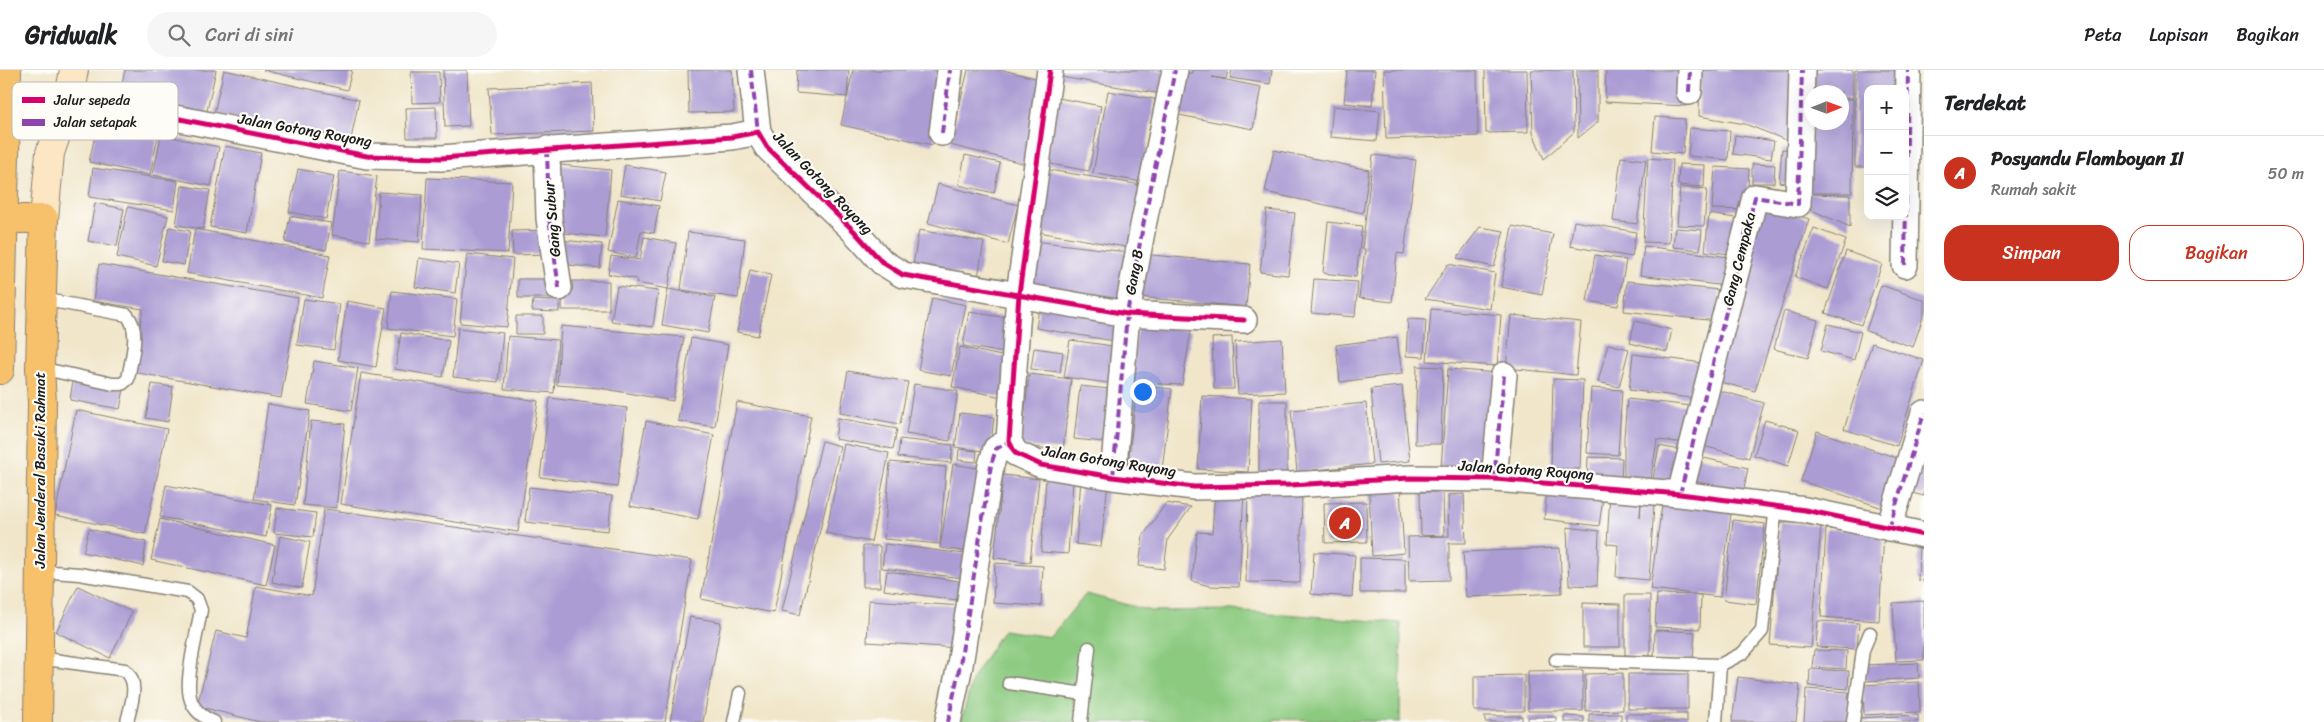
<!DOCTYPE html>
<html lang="id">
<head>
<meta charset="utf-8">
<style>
	:root { --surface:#fff; --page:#f6f6f6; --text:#202124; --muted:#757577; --line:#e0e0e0; --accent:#c8321e }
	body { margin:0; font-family:Sriracha,sans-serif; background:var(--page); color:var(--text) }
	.controls { position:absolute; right:15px; top:15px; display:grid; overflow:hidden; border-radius:10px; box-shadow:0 5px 20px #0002 }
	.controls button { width:45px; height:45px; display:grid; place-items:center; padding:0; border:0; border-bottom:1px solid var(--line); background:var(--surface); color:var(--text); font:25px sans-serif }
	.compass { position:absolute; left:1804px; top:15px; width:45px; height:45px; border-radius:50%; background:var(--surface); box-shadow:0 5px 20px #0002; rotate:89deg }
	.you { position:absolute; left:1142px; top:321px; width:18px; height:18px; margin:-12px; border:4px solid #fff; border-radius:50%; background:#1a73e8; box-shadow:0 0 0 8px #1a73e833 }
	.badge { display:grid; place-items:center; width:32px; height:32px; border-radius:50%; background:var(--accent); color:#fff; font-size:16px; font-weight:700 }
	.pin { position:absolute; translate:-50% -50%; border:2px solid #fff; box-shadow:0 1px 5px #0006 }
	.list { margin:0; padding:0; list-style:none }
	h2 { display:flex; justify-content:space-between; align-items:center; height:65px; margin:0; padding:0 20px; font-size:21px }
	h2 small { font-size:16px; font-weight:400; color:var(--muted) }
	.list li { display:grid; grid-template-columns:32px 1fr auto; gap:15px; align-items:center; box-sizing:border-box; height:75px; padding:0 20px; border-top:1px solid var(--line) }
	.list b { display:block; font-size:19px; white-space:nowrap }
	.list p { margin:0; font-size:16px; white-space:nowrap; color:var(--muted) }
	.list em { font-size:16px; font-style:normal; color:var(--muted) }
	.actions { display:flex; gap:10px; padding:15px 20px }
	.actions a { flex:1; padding:11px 0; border:1px solid var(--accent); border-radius:20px; text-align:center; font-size:18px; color:var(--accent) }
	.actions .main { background:var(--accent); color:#fff }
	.icon { flex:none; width:28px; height:28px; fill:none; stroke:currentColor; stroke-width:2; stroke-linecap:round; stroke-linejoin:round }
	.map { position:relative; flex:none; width:1924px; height:652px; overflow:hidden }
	header { display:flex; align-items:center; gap:30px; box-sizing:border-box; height:70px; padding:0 25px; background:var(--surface); border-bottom:1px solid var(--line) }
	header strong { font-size:24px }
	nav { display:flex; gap:28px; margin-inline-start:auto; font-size:18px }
	.search { width:350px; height:45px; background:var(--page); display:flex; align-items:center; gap:12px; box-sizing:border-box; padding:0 18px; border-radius:28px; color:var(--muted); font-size:19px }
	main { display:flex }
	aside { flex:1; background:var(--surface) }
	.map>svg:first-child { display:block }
	.green { fill:#8cca80; stroke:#54734e }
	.building { fill:#ab9dd4 }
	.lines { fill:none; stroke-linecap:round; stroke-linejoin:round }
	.lane-casing { stroke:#868173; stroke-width:15 }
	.street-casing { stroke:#868173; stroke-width:28 }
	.secondary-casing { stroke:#868173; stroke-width:30 }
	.primary-casing { stroke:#868173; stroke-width:30 }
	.lane { stroke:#fff; stroke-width:12 }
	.street { stroke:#fff; stroke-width:25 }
	.secondary { stroke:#fce6c4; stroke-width:28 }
	.primary { stroke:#f7c06b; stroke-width:28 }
	.quiet { stroke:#8e44ad; stroke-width:4; stroke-dasharray:8 4; stroke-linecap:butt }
	.cycleway-casing { stroke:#fdfcf7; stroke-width:8 }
	.cycleway { stroke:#d6006c; stroke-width:5 }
	.labels { text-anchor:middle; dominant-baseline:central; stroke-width:4.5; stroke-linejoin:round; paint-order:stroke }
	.street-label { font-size:15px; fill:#1c1c1c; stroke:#fdfcf7 }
	.key { fill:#fdfcf7; stroke:#bab9b5; stroke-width:1 }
	.key-label { font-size:14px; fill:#1c1c1c }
</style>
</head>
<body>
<header>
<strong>Gridwalk</strong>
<div class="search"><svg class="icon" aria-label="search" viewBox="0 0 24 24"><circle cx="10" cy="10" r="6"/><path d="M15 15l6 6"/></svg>Cari di sini</div>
<nav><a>Peta</a><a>Lapisan</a><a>Bagikan</a></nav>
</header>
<main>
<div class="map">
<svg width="1924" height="652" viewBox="0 0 1924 652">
	<rect width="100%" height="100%" fill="#fdfcf7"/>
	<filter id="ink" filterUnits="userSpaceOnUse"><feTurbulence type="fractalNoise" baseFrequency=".02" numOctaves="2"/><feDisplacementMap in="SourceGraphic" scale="10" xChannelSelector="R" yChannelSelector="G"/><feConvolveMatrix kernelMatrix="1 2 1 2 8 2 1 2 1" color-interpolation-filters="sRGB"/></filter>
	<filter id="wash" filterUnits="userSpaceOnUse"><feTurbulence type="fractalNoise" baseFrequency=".0096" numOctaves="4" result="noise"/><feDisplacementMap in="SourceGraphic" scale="20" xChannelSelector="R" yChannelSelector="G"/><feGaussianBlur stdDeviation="1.12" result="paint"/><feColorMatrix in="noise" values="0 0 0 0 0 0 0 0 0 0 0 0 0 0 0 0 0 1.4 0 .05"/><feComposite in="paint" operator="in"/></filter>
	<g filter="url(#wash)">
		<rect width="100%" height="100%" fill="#f1e6ca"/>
		<path class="green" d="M1086,524L1151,541L1231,540L1401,553L1400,652L1275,649L1274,652H961L973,607L1003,560L1050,567Z"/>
		<g id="blocks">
			<path class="building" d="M125,0H216L205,50L118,30Z
				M224,0L359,30L350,74L214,43Z
				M263,0H352L347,20Z
				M443,0H467L469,56L445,57Z
				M688,0H732L734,42L689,43Z
				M797,0H849L847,27L796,23Z
				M853,0H948L933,75L841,55Z
				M968,0H1003L1047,11L1026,94L950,75Z
				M1056,0H1165L1161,24L1055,6Z
				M1192,0H1228L1226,9L1212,7L1261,17L1253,59L1179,45L1188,3H1192Z
				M1232,0H1272L1270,14L1230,8Z
				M1347,0H1375L1372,36L1344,33Z
				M1384,0H1477L1478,66L1386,69Z
				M1485,0H1527L1528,62L1486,63Z
				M1531,0H1573L1574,62L1544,89L1533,63Z
				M1577,0H1598V52L1578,68Z
				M1606,0H1688L1686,36L1605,32Z
				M1700,0H1794L1791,72L1745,54L1699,46Z
				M1811,0H1853V28H1842V22H1811Z
				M1855,0H1903V19H1868V97H1855Z
				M411,2H439L440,32L412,33Z
				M592,13L594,61L492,65L489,18Z
				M1108,21L1155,29L1141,112L1093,103Z
				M1058,28L1101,36L1089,101L1045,93Z
				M1842,29H1853L1852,123H1807L1812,52H1842Z
				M1333,36L1380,41L1377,71L1330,67Z
				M436,37L437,68H407L406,38Z
				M100,43L160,56L150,105L89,92Z
				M1655,47L1685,49L1683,84L1652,81Z
				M1690,58L1730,61L1728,90L1688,86Z
				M161,65L219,77L211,116L153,105Z
				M1735,65L1774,71L1771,89L1733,84Z
				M225,76L261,83L247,163L210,157Z
				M1782,79L1794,80L1791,114L1779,112Z
				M1274,80L1369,100L1363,143L1265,122Z
				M965,85L1000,93L994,123L959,115Z
				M1373,85L1416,90L1404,184L1397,183L1392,232L1359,228L1365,179H1362Z
				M1621,87L1646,90L1637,154L1613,151Z
				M1648,88L1673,90L1669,173L1643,172Z
				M1679,94L1705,95L1704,117L1678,115Z
				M1752,94L1775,95L1774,113H1752Z
				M560,95L611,100L605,167L553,162Z
				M625,95L666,102L660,131L620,124Z
				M1715,97L1749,99L1747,140L1712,139Z
				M93,98L178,111L174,140L89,127Z
				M298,99L334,106L326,149L289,142Z
				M1049,100L1142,115L1132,178L1038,162Z
				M340,101L377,106L369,171L332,165Z
				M427,108L512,112L508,183L423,179Z
				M938,114L1018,135L1008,174L928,153Z
				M182,116L210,120L203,159L176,155Z
				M1680,117L1707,119L1704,156L1677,155Z
				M379,122L422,125L419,172L376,169Z
				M1808,124L1850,125V157L1809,139Z
				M618,129L659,136L654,163L641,161L636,188L608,182Z
				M95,133L124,139L117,176L88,171Z
				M1764,134L1809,149L1755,321L1712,310Z
				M128,137L168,146L156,196L117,187Z
				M1267,140L1295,143L1288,205L1260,202Z
				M1709,144L1742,149L1738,185L1705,181Z
				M290,146L331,153L326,180L285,172Z
				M1574,151L1636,162L1632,187L1570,176Z
				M1328,152L1362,156L1356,207L1323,203Z
				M1512,156L1553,164L1542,225L1501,217Z
				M169,157L190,161L184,195L162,191Z
				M1480,157L1504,161L1494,197L1457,188Z
				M1675,158L1702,160L1700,180L1673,177Z
				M1814,158L1846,170L1828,219L1795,207Z
				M195,159L330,185L322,228L187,203Z
				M549,160V184L513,185L512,161Z
				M919,160L984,172L978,207L913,195Z
				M688,162L745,169L738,228L681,220Z
				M644,167L676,173L668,219L636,213L637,209L608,204L611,186L640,190Z
				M561,170L602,174L600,198L559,194Z
				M1034,171L1127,182L1122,235L1027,223Z
				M1644,176L1729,187L1725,216L1640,205Z
				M1846,181L1882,194L1861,255L1825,243Z
				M467,184L513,189L507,257L460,253Z
				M1141,184L1250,194L1246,237L1138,227Z
				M1595,185L1626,190L1618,236L1587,231Z
				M419,188L459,194L455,223L415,217Z
				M99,194L298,228L281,328L132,302L143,239L93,231Z
				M1448,194L1495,203L1490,239L1425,229Z
				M750,200L771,205L758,266L737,262Z
				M518,209H555V228H518Z
				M1314,209L1358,212L1355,247L1311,243Z
				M562,211H609V240H562Z
				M1627,211L1720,220L1717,251L1624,241Z
				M1881,215L1924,230V244L1913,277L1866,261Z
				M617,216L658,221L653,257L611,251Z
				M668,219L715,227L708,263L662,255Z
				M392,221L457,229L453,266L388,258Z
				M932,228L966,235L951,306L918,300Z
				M304,229L340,234L334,280L297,275Z
				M533,230L559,231V242L532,241Z
				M347,231L386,238L376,297L338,290Z
				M1040,233L1125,248L1120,272L1036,258Z
				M1431,239L1501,245L1497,296L1427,291Z
				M1784,241L1818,250L1808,288L1774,279Z
				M969,242L1016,249L1011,284L963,276Z
				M1511,245L1581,252L1576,305L1506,298Z
				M516,246H543V264H516Z
				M1408,249L1426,250L1424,287L1406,286Z
				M1635,251L1672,260L1667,282L1630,273Z
				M1139,254L1191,261L1182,315L1135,313L1127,317Z
				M1828,254L1861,262L1854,290L1821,281Z
				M561,256L684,267L673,331L600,318L557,315Z
				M458,258L503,263L498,312L453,307Z
				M401,263L449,271L443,307L395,299Z
				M508,266L558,270L554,323L504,319Z
				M1232,267L1234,319H1214L1212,268Z
				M1397,267L1402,304L1340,312L1336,275Z
				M691,268L728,275L715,357L678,351Z
				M1282,269L1285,322L1238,324L1235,272Z
				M1070,270L1120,277L1115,314L1064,307Z
				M1872,273L1924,290L1897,376L1844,359Z
				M1608,274L1629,279L1619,317L1598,312Z
				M960,277L1010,288L1002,327L952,317Z
				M1034,278L1063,282L1060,302L1031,299Z
				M1633,284L1703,293L1698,329L1629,320Z
				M314,291L358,298L351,341L307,334Z
				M1417,296L1443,297L1441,374H1415Z
				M1448,299L1498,303L1491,402L1441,398Z
				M848,301L908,312L900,354L840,343Z
				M361,303L538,331L518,462L341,434Z
				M1029,304L1071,309L1063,380L1021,376Z
				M1553,309L1583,310L1580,399L1551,398Z
				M73,310L124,319L120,339L70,330Z
				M152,314L173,317L168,352L146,348Z
				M914,314L958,321L950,371L906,364Z
				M1137,315L1172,319L1162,400L1128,396Z
				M1080,316L1119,320L1113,373L1074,369Z
				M1402,316L1410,391L1378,394L1371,319Z
				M1591,318L1622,320L1618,385L1587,383Z
				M1714,319L1764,333L1749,388L1699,375Z
				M1202,326L1252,329L1248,402L1198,399Z
				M550,328L627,338L617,417L540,407Z
				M1627,329L1693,336L1689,373L1657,370L1650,415L1624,411V367Z
				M1259,331H1287V403H1259Z
				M737,332L811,346L774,543L701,529Z
				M1366,333L1372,394L1297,402L1291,340Z
				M268,334L310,341L295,435L254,429Z
				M76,340L167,359L145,464L55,445Z
				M960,343L994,347L990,382L955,377Z
				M838,348L897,359L893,379L835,369Z
				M1765,350L1799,360L1788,396L1754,385Z
				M311,351L345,354L336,438L303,435Z
				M646,351L714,365L698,449L630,436Z
				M1817,361L1900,389L1883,438L1801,411Z
				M900,369L953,375L951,393L898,387Z
				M822,371L840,376L800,545L782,541Z
				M844,374L889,383L871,472L826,463Z
				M1659,376L1685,381L1679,415L1653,409Z
				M959,379L977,381L976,392L958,390Z
				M1924,380V426L1912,423Z
				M1695,386L1748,398L1742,428L1688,416Z
				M1588,387L1622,388L1621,415L1587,414Z
				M890,392L946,397L940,474L884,469Z
				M953,394L989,400L976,483L940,478Z
				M1003,405L1039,409L1030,492L994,488Z
				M1046,409L1073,411L1068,484L1041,482Z
				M1081,409L1108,412L1101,477L1076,474Z
				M166,415L272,435L266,467L160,447Z
				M529,417L612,426L608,461L525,452Z
				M1400,419L1404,483L1372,486L1369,420Z
				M1215,421L1244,422L1239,517L1209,516L1192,511L1197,462L1212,463Z
				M1248,421L1302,423L1300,513L1246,512Z
				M1547,421L1603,428L1599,456L1544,449Z
				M1420,422H1443L1444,466L1421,465Z
				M1610,423L1641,425L1640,448L1641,434L1654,435L1649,510L1616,507L1618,475L1607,474Z
				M1464,424L1466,473H1449V510L1409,511L1408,467L1449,466L1448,425Z
				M1663,428L1732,437L1720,527L1650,519Z
				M1366,432L1367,472L1325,473L1324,433Z
				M1166,433L1191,437L1168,469L1164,499L1139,496L1143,466Z
				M277,438L316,443L313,467L274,463Z
				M324,439L692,490L665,652H260L197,636L216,561L246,568L256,516L312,526Z
				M160,449L275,475L266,515L151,490Z
				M1733,450L1765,454L1756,534L1724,530Z
				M1780,452L1821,456L1811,578L1770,575Z
				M1567,457L1599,461L1597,516L1569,515Z
				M89,459L146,472L143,496L83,482Z
				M1826,459L1884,463L1879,551L1821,547Z
				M280,466L310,472L302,518L272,512Z
				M885,474L965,484L962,508L882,498Z
				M863,476H880V517H863Z
				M1560,478L1562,523L1466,527L1463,482Z
				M1919,478L1924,479V511L1918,510Z
				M1314,482L1355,485L1352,527L1311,524Z
				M1360,488L1405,489V523H1360Z
				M995,493L1043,496L1041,536L993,533Z
				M887,501L959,511L957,530L884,520Z
				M78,516L132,542L110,588L56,562Z
				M1657,524L1701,525L1700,559L1655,557Z
				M1625,525H1650V586L1625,585Z
				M869,530L963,536L960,578L867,572Z
				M1924,531V590L1896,591L1893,533Z
				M1583,533L1620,534V577H1583Z
				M690,547L721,552L703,652H670Z
				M1818,551L1859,553L1857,579L1816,577Z
				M1655,560L1695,562L1693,590L1654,589Z
				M1814,580L1847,581L1846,599L1812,597Z
				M1918,593L1919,608L1866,611L1865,595Z
				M1810,599L1849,601L1848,619L1809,616Z
				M1583,600V641H1528V601Z
				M1623,603V640L1586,641L1585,604Z
				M1628,604H1688V639H1628Z
				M1524,605V641H1474V606Z
				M1738,607L1800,615L1796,652H1732Z
				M1919,612L1920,642L1864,645L1863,615Z
				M1806,619L1849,622L1848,652H1804Z
				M1589,644H1621V652H1589Z
				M1626,644H1687V652H1626Z
				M1918,645V652H1857V648Z
				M1485,646H1522V652H1485Z
				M1564,646L1584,647V652H1564Z
				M1528,647H1556V652H1528Z"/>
		</g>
	</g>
	<g filter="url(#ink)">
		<use href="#blocks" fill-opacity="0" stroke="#868173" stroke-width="1"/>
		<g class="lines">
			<g class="lane-casing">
				<path id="lane" d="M40,298L113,314H122L128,309C131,289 141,261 127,245L42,229
					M40,501L79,504L188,522L197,529L201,540C198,556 195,571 192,586C188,614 182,639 214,652
					M39,588L125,600C140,613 131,634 127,652
					M1556,590L1720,595
					M1009,613L1084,624
					M734,652L740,623
					M1081,652L1089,578
					M1716,652L1720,595L1743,583L1762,561L1776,436
					M1853,652L1863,580L1870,563"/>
			</g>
			<g class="street-casing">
				<path id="street" d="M751,0L758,62
					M1050,0L1019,224L1009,371L1015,383L1041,395L1113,407L1194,417L1291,415L1410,408L1494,409L1680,424L1805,440L1924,465
					M1689,22L1690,0
					M69,27L367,86L441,88L732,67L758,62L767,77L854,161L882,192L903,205L1127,244L1244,250
					M942,63L950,0
					M547,79L549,148L559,218
					M1905,195L1908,0
					M1113,407L1127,244L1143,156L1175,0
					M1494,409L1504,305
					M1680,424L1755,127L1798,134L1802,0
					M1889,458L1924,343
					M948,652L960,595L991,395L996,379L1009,371"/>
			</g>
			<g class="secondary-casing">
				<path id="secondary" d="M44,149L50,83L69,27L74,0"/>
			</g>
			<g class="primary-casing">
				<path id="primary" d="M4,149H44L40,298L42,332L38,652
					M0,300L7,0"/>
			</g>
			<use href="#lane" class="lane"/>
			<use href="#street" class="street"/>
			<use href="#secondary" class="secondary"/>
			<use href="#primary" class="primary"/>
			<path class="quiet" d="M751,0L758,62
				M1689,22L1690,0
				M942,63L950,0
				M547,79L549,148L559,218
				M1905,195L1908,0
				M1113,407L1127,244L1143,156L1175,0
				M1494,409L1504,305
				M1680,424L1755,127L1798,134L1802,0
				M1889,458L1924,343
				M948,652L960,595L991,395L996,379L1009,371"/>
			<g class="cycleway-casing">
				<path id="cycleway" d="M1050,0L1019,224L1009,371L1015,383L1041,395L1113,407L1194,417L1291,415L1410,408L1494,409L1680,424L1805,440L1924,465
					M69,27L367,86L441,88L732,67L758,62L767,77L854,161L882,192L903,205L1127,244L1244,250"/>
			</g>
			<use href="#cycleway" class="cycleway"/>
		</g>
	</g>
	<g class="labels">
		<g class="street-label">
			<text transform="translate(305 60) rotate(10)">Jalan Gotong Royong</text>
			<text transform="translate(823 113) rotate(46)">Jalan Gotong Royong</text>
			<text transform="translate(552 149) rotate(-95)">Gang Subur</text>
			<text transform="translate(1739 189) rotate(-76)">Gang Cempaka</text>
			<text transform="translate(1134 202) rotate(-80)">Gang B</text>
			<text transform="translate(1109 391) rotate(9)">Jalan Gotong Royong</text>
			<text transform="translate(40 400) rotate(-90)">Jalan Jenderal Basuki Rahmat</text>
			<text transform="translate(1526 400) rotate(4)">Jalan Gotong Royong</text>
		</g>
	</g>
	<rect x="12" y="12" width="166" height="58" rx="8" class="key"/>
	<rect x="22" y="27" width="23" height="6" fill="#d6006c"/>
	<rect x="22" y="49" width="23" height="7" fill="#8e44ad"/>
	<g class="key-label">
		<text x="54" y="35">Jalur sepeda</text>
		<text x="54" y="57">Jalan setapak</text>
	</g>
</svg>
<div class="controls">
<button>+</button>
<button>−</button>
<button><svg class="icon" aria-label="layers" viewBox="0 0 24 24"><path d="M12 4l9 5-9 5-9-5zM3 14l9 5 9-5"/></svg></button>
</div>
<svg class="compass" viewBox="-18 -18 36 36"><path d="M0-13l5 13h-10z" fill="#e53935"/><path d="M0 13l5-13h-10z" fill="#757577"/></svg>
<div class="you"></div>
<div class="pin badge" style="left:1345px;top:453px">A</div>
</div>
<aside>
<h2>Terdekat<small></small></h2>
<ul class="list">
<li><span class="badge">A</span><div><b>Posyandu Flamboyan II</b><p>Rumah sakit</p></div><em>50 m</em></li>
</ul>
<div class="actions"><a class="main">Simpan</a><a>Bagikan</a></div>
</aside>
</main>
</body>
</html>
